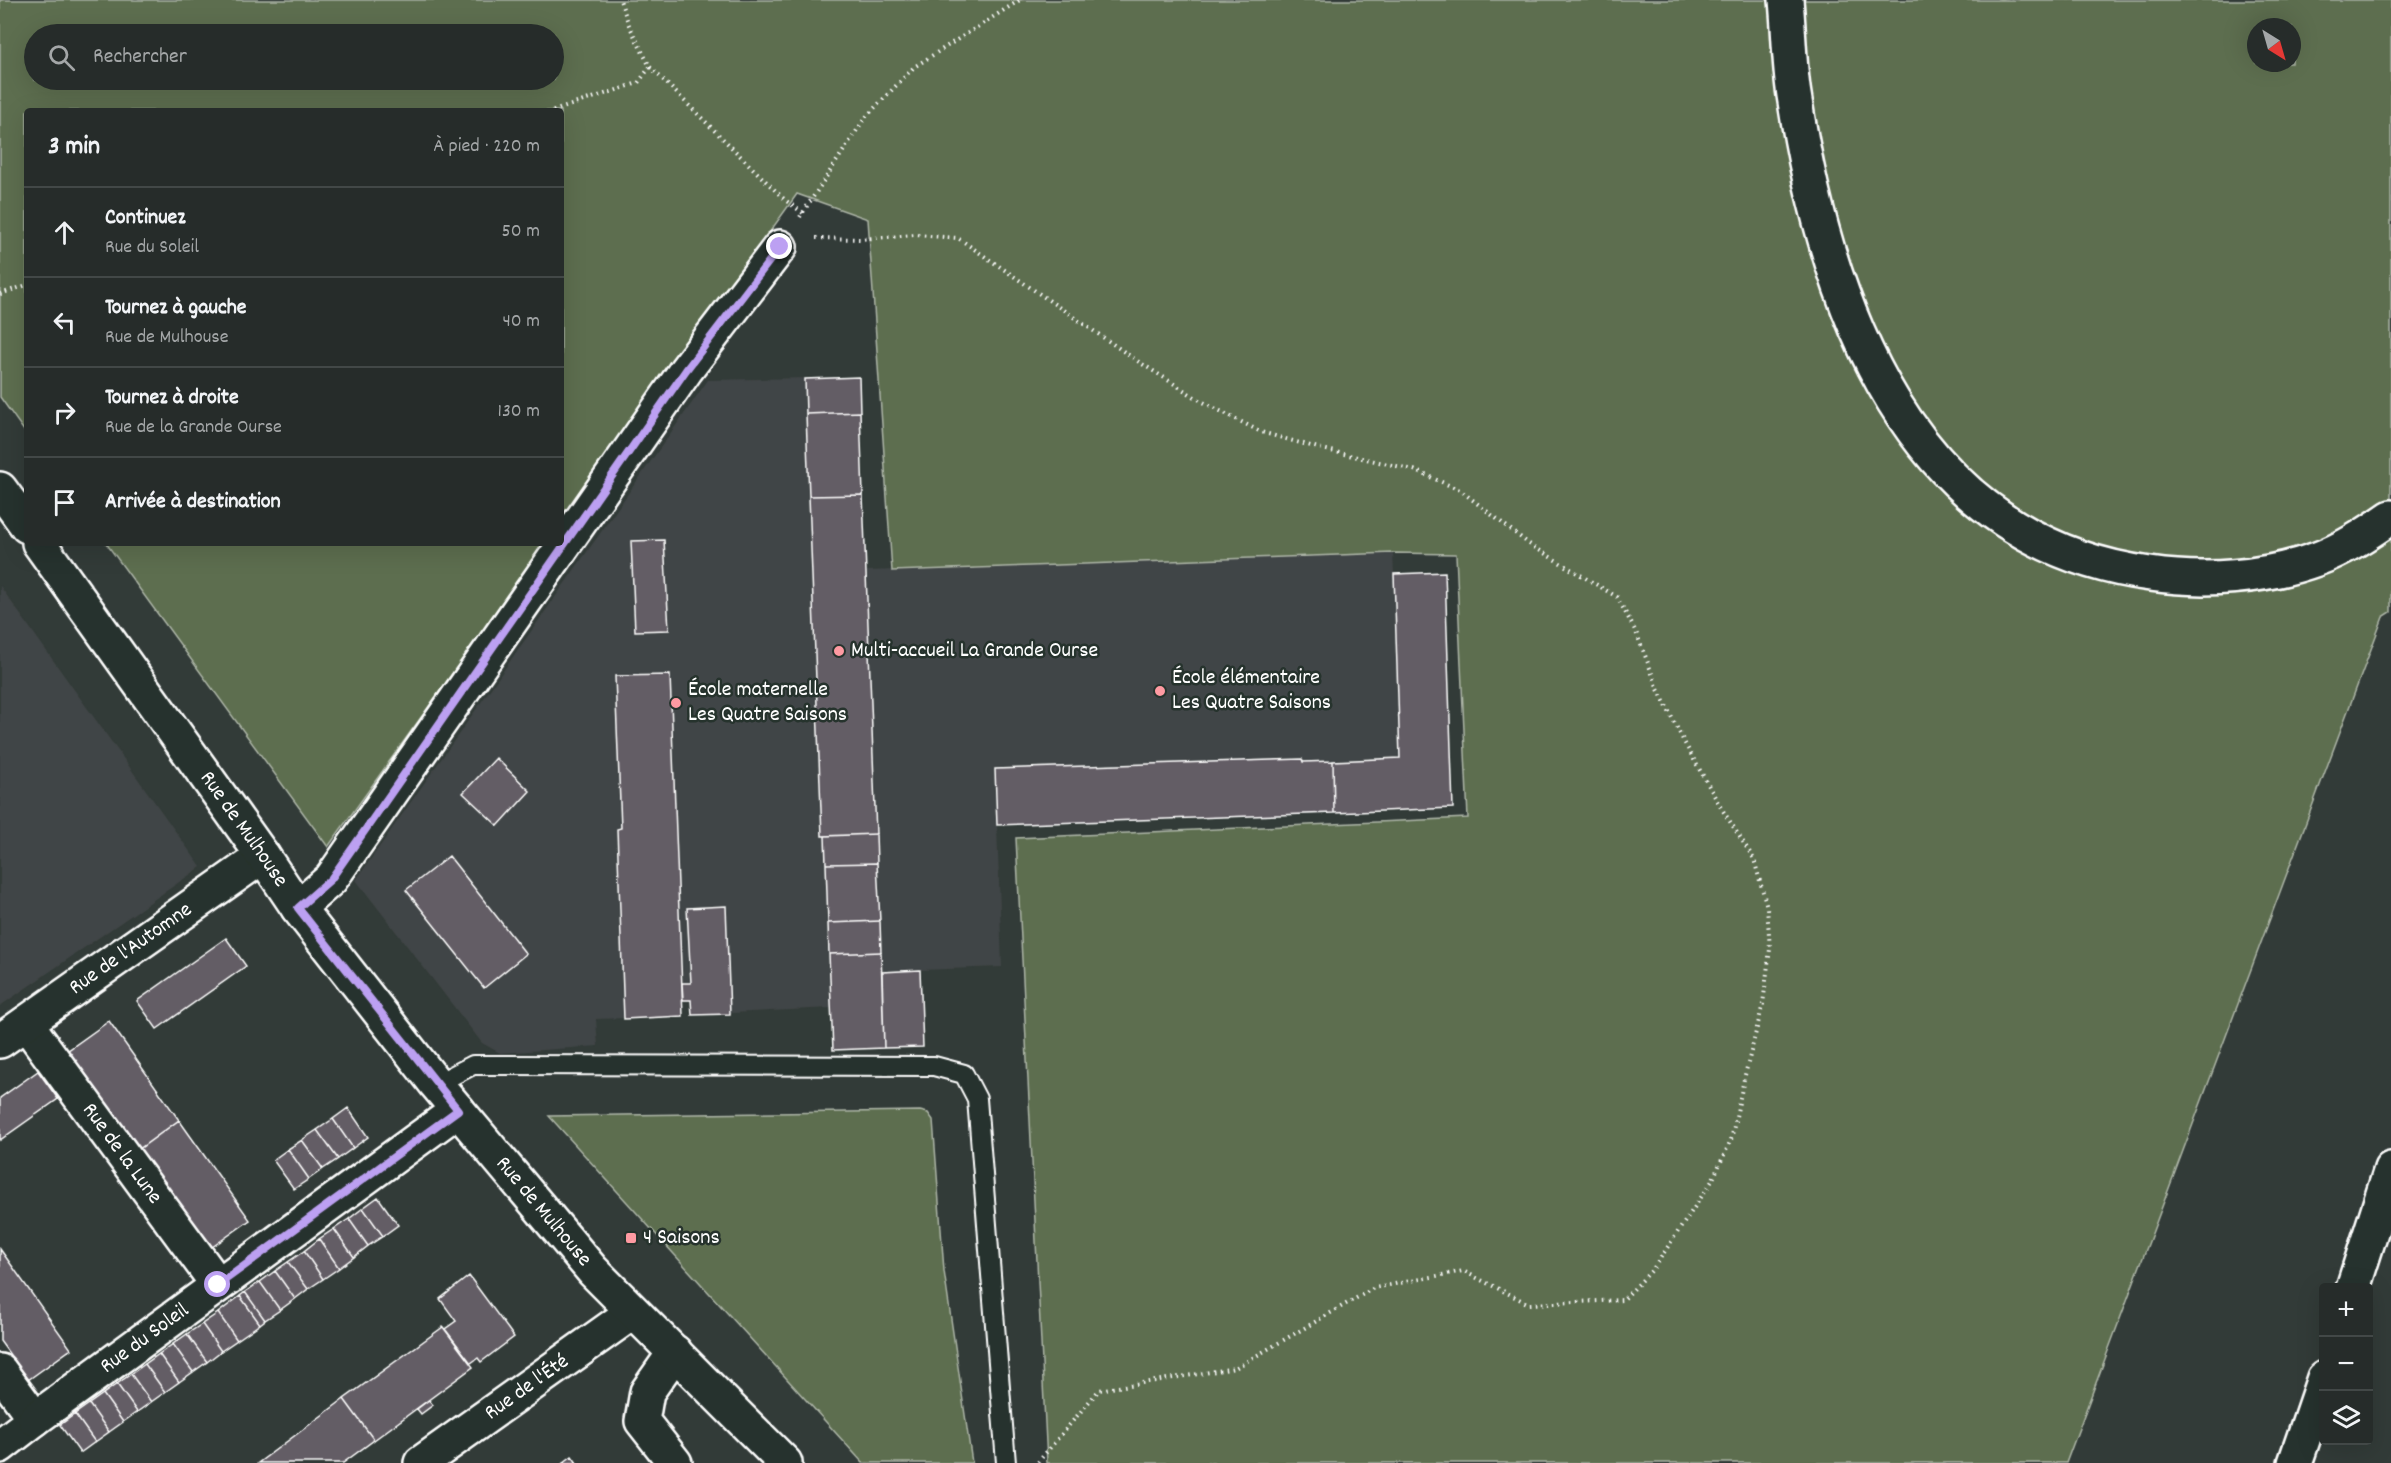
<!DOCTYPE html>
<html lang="fr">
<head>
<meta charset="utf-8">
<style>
	:root { --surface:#262c2a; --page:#2e3432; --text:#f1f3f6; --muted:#a4a7a8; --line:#424847 }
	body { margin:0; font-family:Dekko,sans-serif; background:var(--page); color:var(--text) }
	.controls { position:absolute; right:18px; bottom:18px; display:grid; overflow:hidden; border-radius:6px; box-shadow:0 6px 24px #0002 }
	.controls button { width:54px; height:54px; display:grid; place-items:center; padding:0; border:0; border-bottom:2px solid var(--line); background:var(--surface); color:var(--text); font:30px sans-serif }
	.compass { position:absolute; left:2247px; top:18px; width:54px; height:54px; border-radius:50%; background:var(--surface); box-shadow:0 6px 24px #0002; rotate:143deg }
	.stop { position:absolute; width:18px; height:18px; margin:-14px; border:4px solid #bca0f2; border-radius:50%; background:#fff }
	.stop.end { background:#bca0f2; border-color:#fff; box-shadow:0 2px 6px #0008 }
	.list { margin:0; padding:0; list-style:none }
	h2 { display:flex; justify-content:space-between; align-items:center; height:78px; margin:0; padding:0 24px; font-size:26px }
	h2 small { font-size:20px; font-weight:400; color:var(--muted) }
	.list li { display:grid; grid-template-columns:39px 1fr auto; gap:18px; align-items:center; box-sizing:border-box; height:90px; padding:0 24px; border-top:2px solid var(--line) }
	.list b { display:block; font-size:22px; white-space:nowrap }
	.list p { margin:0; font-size:20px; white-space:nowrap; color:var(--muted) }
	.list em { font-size:20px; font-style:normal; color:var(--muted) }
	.icon { flex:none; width:33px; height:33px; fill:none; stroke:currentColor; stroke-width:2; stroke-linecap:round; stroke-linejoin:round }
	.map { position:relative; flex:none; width:2391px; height:1463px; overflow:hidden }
	.search { position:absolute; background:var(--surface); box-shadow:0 6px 24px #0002; left:24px; top:24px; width:540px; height:66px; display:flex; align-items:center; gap:15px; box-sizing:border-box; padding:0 21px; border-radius:33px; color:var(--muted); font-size:22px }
	.panel { position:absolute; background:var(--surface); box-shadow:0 6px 24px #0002; left:24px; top:108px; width:540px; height:438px; border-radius:6px }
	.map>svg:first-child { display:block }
	.built { fill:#414546 }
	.green { fill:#5d6e50; stroke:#aeb6a8; stroke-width:1.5; fill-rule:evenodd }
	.building { fill:#645d65; stroke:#fff; stroke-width:1.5 }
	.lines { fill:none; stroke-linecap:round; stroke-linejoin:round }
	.lane-casing { stroke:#fff; stroke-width:22 }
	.street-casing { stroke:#fff; stroke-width:38 }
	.secondary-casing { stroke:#fff; stroke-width:38 }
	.highway-casing { stroke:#fff; stroke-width:38 }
	.path { stroke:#fff; stroke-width:4; stroke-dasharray:1.5 4.5; stroke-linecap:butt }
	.lane { stroke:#26332d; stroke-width:18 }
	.street { stroke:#26332d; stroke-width:33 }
	.secondary { stroke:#26332d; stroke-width:33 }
	.highway { stroke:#26332d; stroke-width:33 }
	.route { stroke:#bca0f2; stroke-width:8 }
	.poi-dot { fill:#ff9aa2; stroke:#26332d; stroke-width:2 }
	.labels { text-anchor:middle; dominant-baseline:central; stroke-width:5; stroke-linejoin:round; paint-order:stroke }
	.poi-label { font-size:22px; fill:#fff; stroke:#26332d; text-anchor:start }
	.street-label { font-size:22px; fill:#fff; stroke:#26332d }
</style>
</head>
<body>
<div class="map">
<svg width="2391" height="1463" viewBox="0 0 2391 1463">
	<rect width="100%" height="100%" fill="#323b38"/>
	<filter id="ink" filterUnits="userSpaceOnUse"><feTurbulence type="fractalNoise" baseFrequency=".0167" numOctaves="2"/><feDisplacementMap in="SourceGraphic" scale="12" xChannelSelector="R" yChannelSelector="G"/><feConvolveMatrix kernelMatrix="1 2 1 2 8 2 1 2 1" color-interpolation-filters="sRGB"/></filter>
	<g filter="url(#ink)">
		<path class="built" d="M859,377L867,571L1393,553L1394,574L1445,572L1453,808L997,825L1002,967L920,970L923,1047L833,1050L831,1008L692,1015L691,1000L683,1001V1016L596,1019L598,1046L500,1053L482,1043L356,880L708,380Z
			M0,586L201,867L0,1006Z"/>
		<path class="green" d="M0,0H2391V612L2383,617L2066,1463H1047L1016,838L1468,818L1456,554L1393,553L892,571L868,219L797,194L561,523V111H27V435L0,397ZM2256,27H2292V63H2256ZM34,34H554V80H34Z
			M106,543H546L328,847Z
			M920,1111L928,1113L933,1120L944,1271L972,1463H863L549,1116Z"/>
		<path class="building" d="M859,377L860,412L806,414L805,379Z
			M860,412L863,495L809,496L806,414Z
			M863,495L876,834L822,836L809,496Z
			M664,540L669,630L635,631L631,541Z
			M1445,572L1453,808L1334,813L1333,761L1400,758L1394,574Z
			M670,675L683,1016L624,1019L617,829L621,828L615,676Z
			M496,758L530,791L498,826L463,793Z
			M1302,759L1303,762L1333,761L1334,813L997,825L995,769Z
			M876,834L877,863L826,864L825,836Z
			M449,856L526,954L484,988L406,890Z
			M877,863L880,921L828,923L826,864Z
			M726,906L730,1014L692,1015L691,1000H683L682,983H691L687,908Z
			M880,921L881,952L829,954L828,923Z
			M226,938L246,966L157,1029L137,1001Z
			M881,952L884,1048L833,1050L829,954Z
			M920,970L923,1047L884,1048L882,972Z
			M109,1021L179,1120L138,1150L67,1051Z
			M38,1071L58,1099L0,1140V1098Z
			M348,1108L368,1137L353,1148L333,1119Z
			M333,1119L353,1148L338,1159L317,1130Z
			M179,1120L250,1220L208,1250L138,1150Z
			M317,1130L338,1159L323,1169L302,1140Z
			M302,1140L323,1169L309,1179L288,1149Z
			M288,1149L309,1179L294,1189L273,1160Z
			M378,1197L398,1225L383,1236L363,1208Z
			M363,1208L383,1236L368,1246L349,1219Z
			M349,1219L368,1246L354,1257L334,1229Z
			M334,1229L354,1257L339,1268L319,1239Z
			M319,1239L339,1268L323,1279L304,1251Z
			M0,1249L71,1349L28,1380L0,1341Z
			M304,1251L323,1279L308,1289L288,1262Z
			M288,1262L308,1289L295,1299L275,1271Z
			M275,1271L295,1299L280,1310L260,1282Z
			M469,1276L514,1337L481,1362L478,1358L471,1363L445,1329L456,1321L440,1299Z
			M260,1282L280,1310L265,1320L245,1292Z
			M245,1292L265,1320L260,1324L240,1296Z
			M240,1296L260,1324L237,1340L218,1313Z
			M218,1313L237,1340L221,1351L202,1324Z
			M202,1324L221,1351L207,1362L187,1334Z
			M443,1327L473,1367L374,1440L344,1399Z
			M187,1334L207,1362L193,1372L173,1344Z
			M173,1344L193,1372L179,1382L159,1354Z
			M159,1354L179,1382L165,1392L145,1364Z
			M145,1364L165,1392L151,1402L131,1374Z
			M131,1374L151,1402L137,1412L117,1384Z
			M117,1384L137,1412L123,1422L103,1394Z
			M103,1394L123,1422L109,1432L89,1404Z
			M344,1399L374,1440L343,1463H258Z
			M429,1400L433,1405L421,1414L417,1409Z
			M89,1404L109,1432L95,1442L75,1414Z
			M75,1414L95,1442L80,1453L60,1425Z
			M572,1456L577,1463H563Z"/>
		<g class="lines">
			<g class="lane-casing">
				<path id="lane" d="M436,1084L473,1065L934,1066L964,1074L977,1099L1006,1463"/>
			</g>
			<g class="street-casing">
				<g id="street">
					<path d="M298,908L331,879L686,370L780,247"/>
					<path id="s1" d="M26,1023L218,1285"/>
					<path id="s2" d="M0,1041L263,856"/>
					<path d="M675,1352L647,1392L642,1421L675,1463"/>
					<path d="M0,1371L35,1419L0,1446"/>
					<path id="s3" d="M35,1419L458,1110"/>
					<path id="s4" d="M421,1463L633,1312"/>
				</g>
			</g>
			<g class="secondary-casing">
				<g id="secondary">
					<path d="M0,489L27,526"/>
					<path id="s5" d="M39,543L263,856L298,908L436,1084L593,1271L785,1463"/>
				</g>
			</g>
			<g class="highway-casing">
				<path id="highway" d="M1786,0C1789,31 1789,64 1794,95C1826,305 1908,541 2150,574C2204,582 2265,578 2317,559C2344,549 2368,533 2391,517
					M2353,1288L2391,1169
					M2295,1463L2324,1378"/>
			</g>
			<path class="path" d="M650,67L785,200L803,213
				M553,111L638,83L650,67L629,25L620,0
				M800,217L865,118L914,67L1020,0
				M816,238L860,239L915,235L958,238L1139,362L1203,402L1261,432L1318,448L1414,470L1460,490L1529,544L1617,597L1636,632L1658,689L1683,740L1720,806L1754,859L1767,907L1770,949L1763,1004L1744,1079L1731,1140L1712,1181L1653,1269L1623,1300L1529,1304L1463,1271L1374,1288L1235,1368L1099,1390L1038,1462
				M0,294L27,285"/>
			<use href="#lane" class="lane"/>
			<use href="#street" class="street"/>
			<use href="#secondary" class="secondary"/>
			<use href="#highway" class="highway"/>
		</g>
	</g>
	<g class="lines" filter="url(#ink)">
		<path class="route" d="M218,1285L458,1110L298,908L331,879L686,370L780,247"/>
	</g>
	<g class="poi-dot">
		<circle cx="839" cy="651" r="6"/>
		<circle cx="1160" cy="691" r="6"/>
		<circle cx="676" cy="703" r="6"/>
		<rect x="625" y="1232" width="12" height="12" rx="3"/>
	</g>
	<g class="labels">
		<g class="poi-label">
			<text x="851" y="651">Multi-accueil La Grande Ourse</text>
			<text x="1172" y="678">École élémentaire<tspan x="1172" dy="25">Les Quatre Saisons</tspan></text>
			<text x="688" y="690">École maternelle<tspan x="688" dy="25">Les Quatre Saisons</tspan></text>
			<text x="643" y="1238">4 Saisons</text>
		</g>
		<g class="street-label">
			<text stroke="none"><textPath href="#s5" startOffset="352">Rue de Mulhouse</textPath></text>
			<text stroke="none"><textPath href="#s2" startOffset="160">Rue de l'Automne</textPath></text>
			<text stroke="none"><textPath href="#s1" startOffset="162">Rue de la Lune</textPath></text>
			<text stroke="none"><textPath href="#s5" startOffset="838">Rue de Mulhouse</textPath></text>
			<text stroke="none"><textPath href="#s3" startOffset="136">Rue du Soleil</textPath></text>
			<text stroke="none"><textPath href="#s4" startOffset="130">Rue de l'Été</textPath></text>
		</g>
	</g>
</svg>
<div class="controls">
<button>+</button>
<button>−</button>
<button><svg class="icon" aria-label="layers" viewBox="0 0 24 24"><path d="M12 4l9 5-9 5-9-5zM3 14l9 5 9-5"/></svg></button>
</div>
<svg class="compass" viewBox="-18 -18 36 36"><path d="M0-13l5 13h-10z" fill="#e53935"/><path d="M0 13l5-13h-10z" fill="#a4a7a8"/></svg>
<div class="stop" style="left:218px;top:1285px"></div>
<div class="stop end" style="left:780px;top:247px"></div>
<div class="search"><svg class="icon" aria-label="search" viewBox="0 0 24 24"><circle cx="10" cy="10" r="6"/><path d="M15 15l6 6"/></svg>Rechercher</div>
<section class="panel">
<h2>3 min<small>À pied · 220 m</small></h2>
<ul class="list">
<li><svg class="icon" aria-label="ahead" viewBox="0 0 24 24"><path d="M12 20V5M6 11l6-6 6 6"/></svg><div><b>Continuez</b><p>Rue du Soleil</p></div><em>50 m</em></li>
<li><svg class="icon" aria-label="left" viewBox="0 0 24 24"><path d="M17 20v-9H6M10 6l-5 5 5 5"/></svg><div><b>Tournez à gauche</b><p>Rue de Mulhouse</p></div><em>40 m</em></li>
<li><svg class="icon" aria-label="right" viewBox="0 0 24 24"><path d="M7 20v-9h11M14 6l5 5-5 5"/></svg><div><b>Tournez à droite</b><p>Rue de la Grande Ourse</p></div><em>130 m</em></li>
<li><svg class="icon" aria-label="arrive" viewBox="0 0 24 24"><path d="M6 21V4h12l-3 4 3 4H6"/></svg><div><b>Arrivée à destination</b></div></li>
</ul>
</section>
</div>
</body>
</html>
